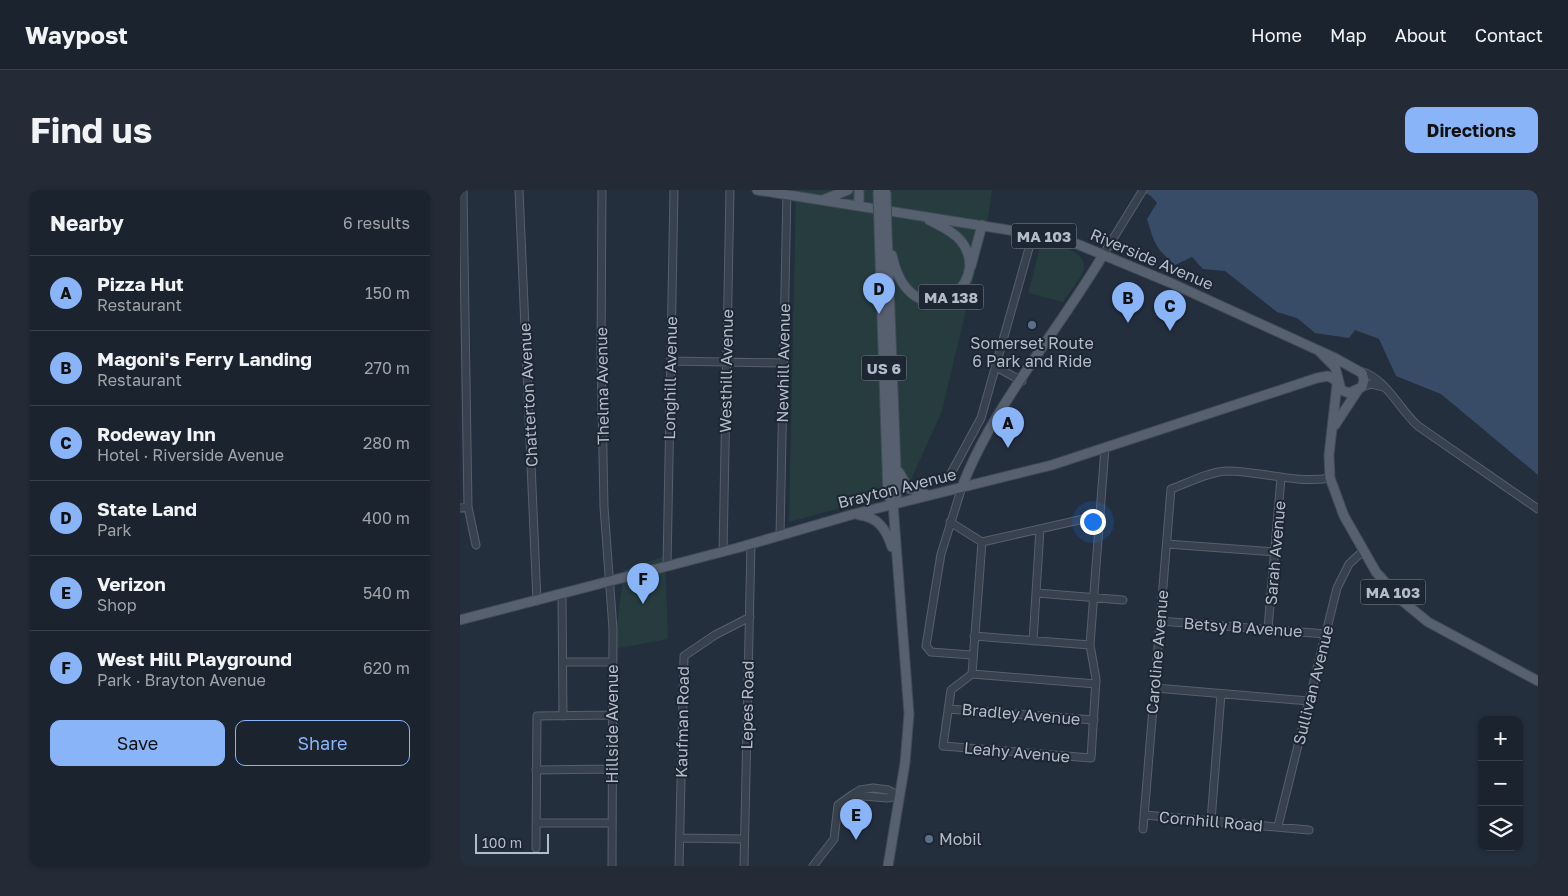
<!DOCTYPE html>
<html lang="en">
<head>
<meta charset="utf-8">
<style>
	:root { --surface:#1b232e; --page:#242b36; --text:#f1f3f6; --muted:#a0a4aa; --line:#39404a; --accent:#8ab4f8 }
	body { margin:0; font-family:"Golos Text",sans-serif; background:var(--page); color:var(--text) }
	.controls { position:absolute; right:15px; bottom:15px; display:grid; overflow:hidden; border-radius:10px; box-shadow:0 1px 4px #0004 }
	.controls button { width:45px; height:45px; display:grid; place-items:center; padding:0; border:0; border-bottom:1px solid var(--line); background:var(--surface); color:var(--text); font:25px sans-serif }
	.scale { position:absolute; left:15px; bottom:12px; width:74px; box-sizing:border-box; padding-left:5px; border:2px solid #b4bcc9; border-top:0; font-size:14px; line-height:18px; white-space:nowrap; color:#b4bcc9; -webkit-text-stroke:4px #1d2633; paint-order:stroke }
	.you { position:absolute; left:632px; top:331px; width:18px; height:18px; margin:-12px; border:4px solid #fff; border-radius:50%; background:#1a73e8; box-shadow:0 0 0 8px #1a73e833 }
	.badge { display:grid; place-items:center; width:32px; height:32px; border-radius:50%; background:var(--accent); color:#111; font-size:16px; font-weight:700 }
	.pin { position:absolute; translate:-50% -41px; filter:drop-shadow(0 1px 2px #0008) }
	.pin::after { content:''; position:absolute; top:26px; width:18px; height:15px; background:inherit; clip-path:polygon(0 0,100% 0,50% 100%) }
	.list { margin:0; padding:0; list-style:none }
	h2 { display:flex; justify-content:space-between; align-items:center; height:65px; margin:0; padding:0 20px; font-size:21px }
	h2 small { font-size:16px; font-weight:400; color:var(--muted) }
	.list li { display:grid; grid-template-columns:32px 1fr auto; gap:15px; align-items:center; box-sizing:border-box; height:75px; padding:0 20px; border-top:1px solid var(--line) }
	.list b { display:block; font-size:19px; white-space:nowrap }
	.list p { margin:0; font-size:16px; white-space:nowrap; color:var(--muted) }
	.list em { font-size:16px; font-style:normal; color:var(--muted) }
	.actions { display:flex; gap:10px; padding:15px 20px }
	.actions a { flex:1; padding:11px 0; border:1px solid var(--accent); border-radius:10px; text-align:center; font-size:18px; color:var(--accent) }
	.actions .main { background:var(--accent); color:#111 }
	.icon { flex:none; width:28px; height:28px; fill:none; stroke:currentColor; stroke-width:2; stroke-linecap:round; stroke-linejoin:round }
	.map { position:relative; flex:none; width:1078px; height:676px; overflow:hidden; border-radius:10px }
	header { display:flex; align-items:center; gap:30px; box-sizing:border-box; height:70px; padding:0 25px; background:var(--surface); border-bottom:1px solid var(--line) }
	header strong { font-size:24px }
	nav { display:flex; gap:28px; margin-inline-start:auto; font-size:18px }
	.intro { display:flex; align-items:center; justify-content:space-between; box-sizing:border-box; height:120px; padding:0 30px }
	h1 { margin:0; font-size:35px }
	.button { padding:12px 22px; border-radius:10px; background:var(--accent); color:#111; font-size:18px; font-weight:700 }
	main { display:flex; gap:30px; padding:0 30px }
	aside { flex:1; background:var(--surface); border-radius:10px; box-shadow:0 1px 4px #0004 }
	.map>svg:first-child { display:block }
	.green { fill:#263c3f }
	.water { fill:#394c67 }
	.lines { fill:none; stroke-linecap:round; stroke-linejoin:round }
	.minor-casing { stroke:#565f6c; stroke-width:9 }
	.major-casing { stroke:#414a57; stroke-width:11 }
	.minor { stroke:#38414e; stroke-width:7 }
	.major { stroke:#56606e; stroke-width:9 }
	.major-bridge-casing { stroke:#414a57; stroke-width:11; stroke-linecap:butt }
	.major-bridge { stroke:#56606e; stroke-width:9 }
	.service-dot { fill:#5c6f8a; stroke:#1d2633; stroke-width:2 }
	.labels { text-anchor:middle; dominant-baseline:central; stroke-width:4; stroke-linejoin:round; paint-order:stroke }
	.shield { fill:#1d2633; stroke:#878f9c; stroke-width:1 }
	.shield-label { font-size:15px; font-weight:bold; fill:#b4bcc9 }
	.street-label { font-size:16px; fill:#b4bcc9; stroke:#1d2633 }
	.poi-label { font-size:16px; fill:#b4bcc9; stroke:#1d2633 }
</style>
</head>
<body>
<header>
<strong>Waypost</strong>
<nav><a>Home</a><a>Map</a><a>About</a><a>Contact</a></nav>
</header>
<div class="intro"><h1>Find us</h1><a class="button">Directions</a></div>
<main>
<aside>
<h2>Nearby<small>6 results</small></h2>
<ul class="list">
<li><span class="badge">A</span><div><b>Pizza Hut</b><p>Restaurant</p></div><em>150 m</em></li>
<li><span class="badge">B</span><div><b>Magoni's Ferry Landing</b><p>Restaurant</p></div><em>270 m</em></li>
<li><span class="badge">C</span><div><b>Rodeway Inn</b><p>Hotel · Riverside Avenue</p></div><em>280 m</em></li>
<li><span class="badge">D</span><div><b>State Land</b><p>Park</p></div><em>400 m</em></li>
<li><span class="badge">E</span><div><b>Verizon</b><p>Shop</p></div><em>540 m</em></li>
<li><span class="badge">F</span><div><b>West Hill Playground</b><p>Park · Brayton Avenue</p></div><em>620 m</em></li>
</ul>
<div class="actions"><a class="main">Save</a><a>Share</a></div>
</aside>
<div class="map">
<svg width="1078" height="676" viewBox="0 0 1078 676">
	<rect width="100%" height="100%" fill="#242f3e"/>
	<path class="green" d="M336,0H532L528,27L482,221L450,292L413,309L329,332Z
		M581,53C593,55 626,59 624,78C623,86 608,104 603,112L568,103Z
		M205,366L208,449L154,459L164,380Z"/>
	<path class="water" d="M680,0H1078V285L981,204L936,186L919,149L895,140L889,148L855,143L837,128L817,122L765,81L743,79L732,67L715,75C695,57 695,55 687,29L697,13L691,6Z"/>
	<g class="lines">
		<g class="minor-casing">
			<path id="minor" d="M3,0L8,317L16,355
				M59,0L77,411
				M142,0L141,162L144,317L153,439L152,676
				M643,65L683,0
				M211,171L323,173
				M536,177L562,191
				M900,181C926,188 938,218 958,236L1078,319
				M902,197L911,194L923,197
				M489,287L521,228L573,44
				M502,297L481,364L466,456L471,462L512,465
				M0,318L8,317
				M490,332L522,352L641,325
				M320,346L327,0
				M522,352L512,484L491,500L483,556L631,568L636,489L630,455L645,258
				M707,354L815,362
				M263,362L270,0
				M207,376L214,0
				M577,403L663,410
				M102,404L103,526
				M700,431L866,444
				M808,438L821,288
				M514,446L630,455
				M573,451L580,339
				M103,472H152
				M512,484L636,494
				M695,498L849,511
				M488,519L634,530
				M76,580L151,579
				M413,598L428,600L439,606L427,608L392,605L400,600Z
				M685,625L849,640
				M751,631L761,504
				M76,633H152
				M818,636L877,398L889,374L903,361
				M683,639L711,299C728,293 748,282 766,281C801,281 836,294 870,288
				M221,648L284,649
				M76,658L77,526L152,525
				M219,676L224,466L255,445L290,427
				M284,676L291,354
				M353,676L374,649L378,615L392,605"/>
		</g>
		<g class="major-casing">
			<path id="major" d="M297,0L605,49L711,93L875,168L902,183L904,190L902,197L889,203L881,200L875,177L859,161
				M365,9L388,0
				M399,16V0
				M419,39L428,306L433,314
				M427,41L437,304L433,314
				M432,65C450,152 537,98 501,51C493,41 480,36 469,30
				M511,76L522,35
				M877,194L869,265L870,288L884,326L916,382L940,409L968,432L1078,491
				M875,235L898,200
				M439,282L448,298L468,305
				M502,297C532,217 599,140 643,65
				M399,325C418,327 426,339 432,357
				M0,430L277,358L394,324L592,275L857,188L868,186L877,191
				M428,676L445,573L449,524L433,314"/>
		</g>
		<use href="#minor" class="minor"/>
		<use href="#major" class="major"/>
		<g class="major-bridge-casing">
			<path id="major-bridge" d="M418,1L419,39
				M426,2L427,41"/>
		</g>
		<use href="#major-bridge" class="major-bridge"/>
	</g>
	<g class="service-dot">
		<circle cx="572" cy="135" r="5"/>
		<circle cx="469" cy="649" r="5"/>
	</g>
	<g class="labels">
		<g class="shield">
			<rect x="551.5" y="33.5" width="65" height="25" rx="4"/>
			<rect x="458.5" y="94.5" width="65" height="25" rx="4"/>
			<rect x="401.5" y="165.5" width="45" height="25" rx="4"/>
			<rect x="900.5" y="389.5" width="65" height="25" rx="4"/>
		</g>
		<g class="shield-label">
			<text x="584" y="46">MA 103</text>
			<text x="491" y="107">MA 138</text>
			<text x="424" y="178">US 6</text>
			<text x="933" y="402">MA 103</text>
		</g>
		<g class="street-label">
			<text transform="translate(692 69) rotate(23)">Riverside Avenue</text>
			<text transform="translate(323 173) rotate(-89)">Newhill Avenue</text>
			<text transform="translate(266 181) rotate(-89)">Westhill Avenue</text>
			<text transform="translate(210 188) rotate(-89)">Longhill Avenue</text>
			<text transform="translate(142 196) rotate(-91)">Thelma Avenue</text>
			<text transform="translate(68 205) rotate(-93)">Chatterton Avenue</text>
			<text transform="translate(437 298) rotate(-14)">Brayton Avenue</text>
			<text transform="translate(815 363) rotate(-85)">Sarah Avenue</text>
			<text transform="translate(783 437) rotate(4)">Betsy B Avenue</text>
			<text transform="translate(697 462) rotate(-85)">Caroline Avenue</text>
			<text transform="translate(853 495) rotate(-76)">Sullivan Avenue</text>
			<text transform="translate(287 515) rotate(-89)">Lepes Road</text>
			<text transform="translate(561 524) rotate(5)">Bradley Avenue</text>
			<text transform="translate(222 532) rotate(-89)">Kaufman Road</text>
			<text transform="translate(152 534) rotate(-90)">Hillside Avenue</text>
			<text transform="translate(557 562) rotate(5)">Leahy Avenue</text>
			<text transform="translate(751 631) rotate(5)">Cornhill Road</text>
		</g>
		<g class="poi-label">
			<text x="572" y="153">Somerset Route<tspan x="572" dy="18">6 Park and Ride</tspan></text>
			<text x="479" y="649" text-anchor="start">Mobil</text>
		</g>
	</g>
</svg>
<div class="controls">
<button>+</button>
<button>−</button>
<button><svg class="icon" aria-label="layers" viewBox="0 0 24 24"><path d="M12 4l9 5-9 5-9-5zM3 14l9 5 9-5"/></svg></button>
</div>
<div class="scale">100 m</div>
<div class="you"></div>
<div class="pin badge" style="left:548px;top:258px">A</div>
<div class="pin badge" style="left:668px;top:133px">B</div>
<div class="pin badge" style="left:710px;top:141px">C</div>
<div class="pin badge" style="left:419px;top:124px">D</div>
<div class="pin badge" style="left:396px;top:650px">E</div>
<div class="pin badge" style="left:183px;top:414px">F</div>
</div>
</main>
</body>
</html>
